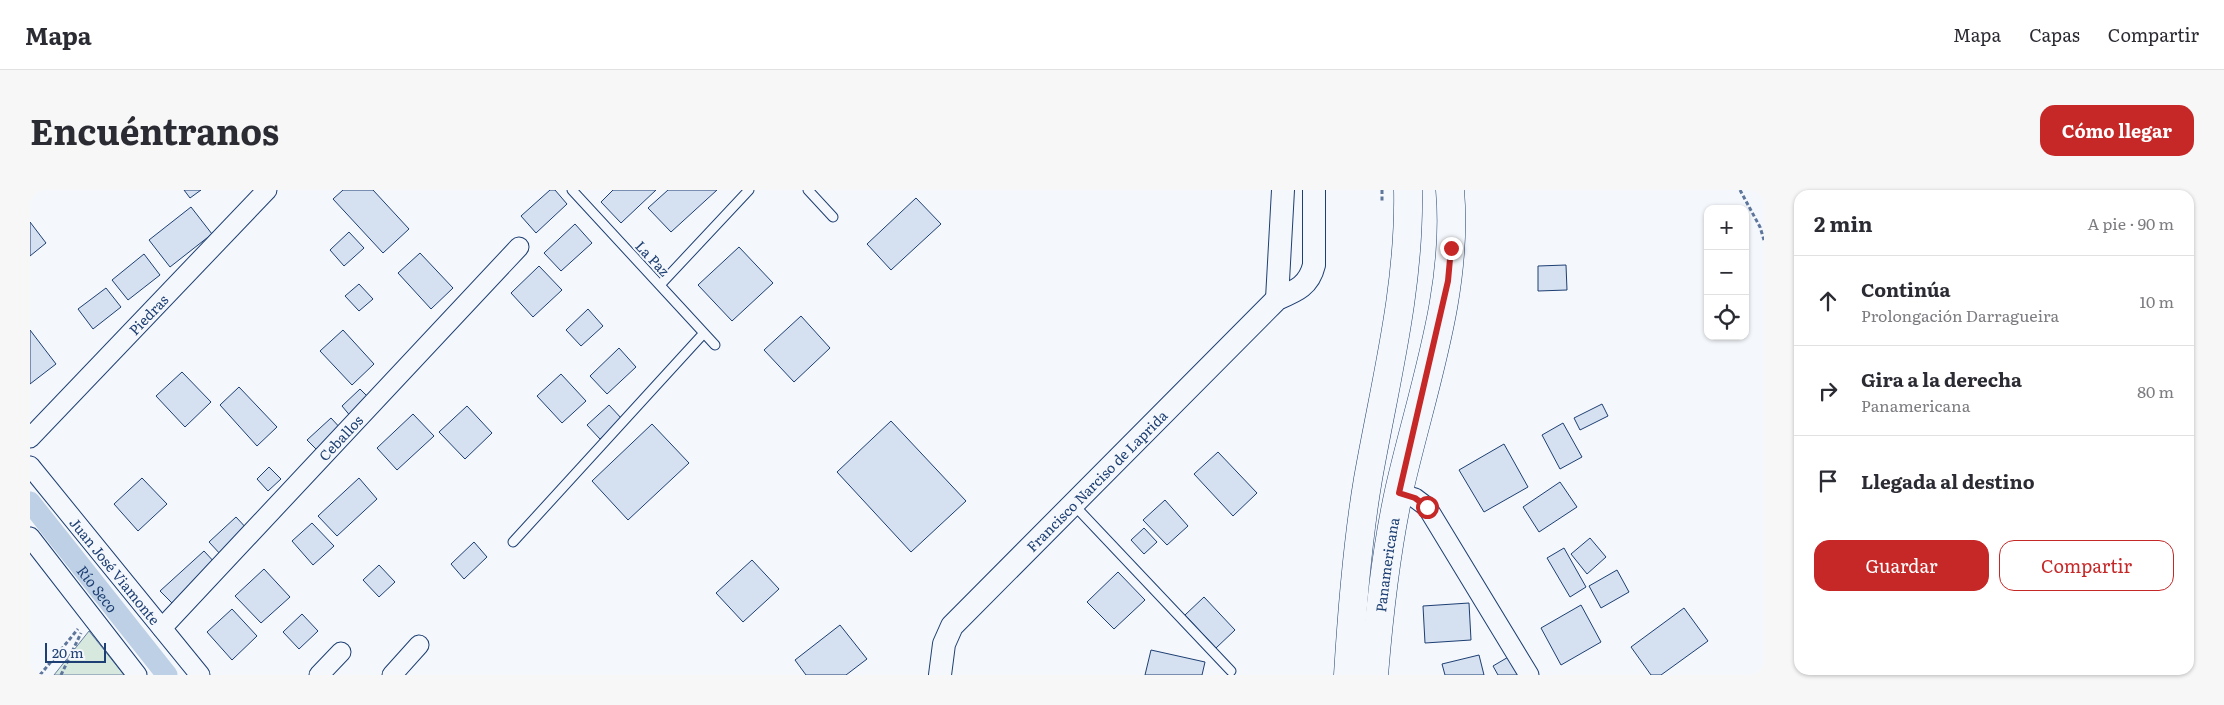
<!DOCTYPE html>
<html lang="es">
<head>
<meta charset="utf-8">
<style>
	:root { --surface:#fff; --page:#f7f7f7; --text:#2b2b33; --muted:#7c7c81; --line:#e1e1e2; --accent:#c62828 }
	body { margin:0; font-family:Literata,serif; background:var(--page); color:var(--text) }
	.controls { position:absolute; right:15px; top:15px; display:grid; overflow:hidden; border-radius:10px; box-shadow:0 1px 4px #0004 }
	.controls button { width:45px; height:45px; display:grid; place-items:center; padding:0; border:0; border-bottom:1px solid var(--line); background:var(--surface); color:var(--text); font:25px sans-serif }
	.scale { position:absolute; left:15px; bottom:12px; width:61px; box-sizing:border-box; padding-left:5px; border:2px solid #1d3f73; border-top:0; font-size:14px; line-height:18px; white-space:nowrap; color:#1d3f73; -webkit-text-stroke:4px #f4f7fb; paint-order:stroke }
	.stop { position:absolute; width:15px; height:15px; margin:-11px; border:4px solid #c62828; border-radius:50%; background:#fff }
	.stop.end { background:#c62828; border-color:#fff; box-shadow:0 1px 5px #0008 }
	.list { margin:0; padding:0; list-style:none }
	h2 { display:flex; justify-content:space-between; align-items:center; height:65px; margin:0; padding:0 20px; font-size:21px }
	h2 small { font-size:16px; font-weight:400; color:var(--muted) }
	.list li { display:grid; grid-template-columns:32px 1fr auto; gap:15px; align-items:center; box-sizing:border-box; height:90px; padding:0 20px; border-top:1px solid var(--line) }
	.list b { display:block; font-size:19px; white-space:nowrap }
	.list p { margin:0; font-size:16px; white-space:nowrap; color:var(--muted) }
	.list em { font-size:16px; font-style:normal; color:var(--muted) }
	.actions { display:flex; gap:10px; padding:15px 20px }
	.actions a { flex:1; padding:11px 0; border:1px solid var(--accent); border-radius:15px; text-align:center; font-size:18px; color:var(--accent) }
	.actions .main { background:var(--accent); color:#fff }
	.icon { flex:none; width:28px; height:28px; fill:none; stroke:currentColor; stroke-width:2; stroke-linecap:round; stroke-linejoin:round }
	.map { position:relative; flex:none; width:1734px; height:485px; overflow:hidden; border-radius:15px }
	header { display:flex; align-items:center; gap:30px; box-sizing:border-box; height:70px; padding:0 25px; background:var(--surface); border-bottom:1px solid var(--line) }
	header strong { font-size:24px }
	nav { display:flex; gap:28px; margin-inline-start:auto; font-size:18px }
	.intro { display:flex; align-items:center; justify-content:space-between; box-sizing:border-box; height:120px; padding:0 30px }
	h1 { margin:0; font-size:35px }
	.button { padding:12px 22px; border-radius:15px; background:var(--accent); color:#fff; font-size:18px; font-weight:700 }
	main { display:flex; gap:30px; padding:0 30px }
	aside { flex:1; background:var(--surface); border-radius:15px; box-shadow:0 1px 4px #0004 }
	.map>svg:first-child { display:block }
	.green { fill:#d7e8df; stroke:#687fa3 }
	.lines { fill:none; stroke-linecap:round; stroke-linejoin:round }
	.canal { stroke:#bed0e5; stroke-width:21 }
	.building { fill:#d5e0f0; stroke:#1d3f73 }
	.service-casing { stroke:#1d3f73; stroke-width:11 }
	.minor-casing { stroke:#1d3f73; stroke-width:21 }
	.tertiary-casing { stroke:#1d3f73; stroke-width:24 }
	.primary-casing { stroke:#1d3f73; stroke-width:29 }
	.path { stroke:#5e769c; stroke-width:3; stroke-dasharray:4 2.5; stroke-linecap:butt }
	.service { stroke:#f4f7fb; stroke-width:9 }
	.minor { stroke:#f4f7fb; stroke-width:19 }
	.tertiary { stroke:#f4f7fb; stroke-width:22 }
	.primary { stroke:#f4f7fb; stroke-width:28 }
	.route { stroke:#c62828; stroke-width:6 }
	.labels { text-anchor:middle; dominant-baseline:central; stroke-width:4; stroke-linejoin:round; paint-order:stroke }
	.street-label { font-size:14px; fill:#1d3f73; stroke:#f4f7fb }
	.water-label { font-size:15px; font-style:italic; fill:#1d3f73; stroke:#f4f7fb }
</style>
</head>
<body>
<header>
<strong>Mapa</strong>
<nav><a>Mapa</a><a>Capas</a><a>Compartir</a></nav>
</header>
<div class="intro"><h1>Encuéntranos</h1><a class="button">Cómo llegar</a></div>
<main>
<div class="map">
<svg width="1734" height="485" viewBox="0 0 1734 485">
	<rect width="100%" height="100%" fill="#f4f7fb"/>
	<path class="green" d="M59,441L94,485H24Z"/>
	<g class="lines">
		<path class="canal" id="s1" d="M0,312L137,485"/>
	</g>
	<path class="building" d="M154,0H171L160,8Z
		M313,0H343L379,39L353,63L303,9Z
		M520,0H525L537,14L506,43L491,26Z
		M583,0H626L591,33L571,12Z
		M638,0H687L641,42L618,18Z
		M886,8L911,34L861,80L837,54Z
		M161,17L182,44L140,77L119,50Z
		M0,32L16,53L0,66Z
		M545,34L562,53L531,81L514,63Z
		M319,42L334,58L314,76L300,60Z
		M709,57L743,93L702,131L668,95Z
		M390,63L423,98L401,119L368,83Z
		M114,64L130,85L98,110L82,90Z
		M1536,75L1537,100L1508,101V76Z
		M509,76L532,100L503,127L481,103Z
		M329,94L343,109L329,121L315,106Z
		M76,98L91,117L63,139L48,119Z
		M558,119L573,136L551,156L536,140Z
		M771,126L800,158L764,192L734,160Z
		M0,140L26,174L0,194Z
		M313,140L344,174L322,195L290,161Z
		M589,158L606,177L577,204L560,186Z
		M152,182L181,212L155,237L126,206Z
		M531,184L556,211L532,233L507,206Z
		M209,197L247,237L227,256L190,215Z
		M330,199L341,210L322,228L312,216Z
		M1572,214L1578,226L1550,240L1544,228Z
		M579,215L592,229L570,249L557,235Z
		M437,216L462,243L435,269L409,242Z
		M383,224L404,246L367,280L347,258Z
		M301,228L313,241L290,263L277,250Z
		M861,231L936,311L881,362L807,282Z
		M1533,233L1552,267L1530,279L1512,245Z
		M622,234L659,273L598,330L562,291Z
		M1474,254L1498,297L1454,322L1429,280Z
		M1188,262L1227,303L1203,326L1164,284Z
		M239,277L251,289L238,301L227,289Z
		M112,288L137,314L108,341L84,314Z
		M329,288L347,309L307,346L288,326Z
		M1530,292L1547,317L1509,342L1493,317Z
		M1135,310L1158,336L1137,355L1113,330Z
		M206,327L219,341L192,366L179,352Z
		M282,333L304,356L283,375L262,351Z
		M1114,338L1127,352L1114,364L1101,350Z
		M1560,348L1576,367L1557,384L1541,364Z
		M444,352L457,367L434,389L421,374Z
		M1534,358L1556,397L1540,407L1517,368Z
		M174,361L187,375L144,415L130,401Z
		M722,370L749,399L713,432L686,403Z
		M349,375L365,392L349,407L333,390Z
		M234,379L260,407L231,433L205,406Z
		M1587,380L1599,402L1571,418L1559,396Z
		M1088,382L1115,410L1084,439L1057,412Z
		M1174,407L1205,440L1186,458L1155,425Z
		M1439,413L1441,450L1395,453L1393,416Z
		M1551,415L1571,452L1531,475L1511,438Z
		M1654,418L1678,451L1631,485H1621L1601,457Z
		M202,419L227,446L202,470L177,442Z
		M272,424L288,441L269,459L253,442Z
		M810,435L837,469L816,485H776L765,470Z
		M1121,460L1175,472L1172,485H1115Z
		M1449,465L1454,485H1415L1412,474Z
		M1480,466L1491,485H1468L1463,476Z"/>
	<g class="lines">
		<g class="service-casing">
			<path id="service" d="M542,0L685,155
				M778,0L803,27
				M630,95L719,0
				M1043,314L1201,481
				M483,352L674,143"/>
		</g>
		<g class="minor-casing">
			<g id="minor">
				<path id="s2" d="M0,248L237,0"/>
				<path id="s3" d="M0,276L170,485"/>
				<path d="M1369,303L1385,308L1397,317L1499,485"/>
				<path d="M0,347L107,485"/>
				<path id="s4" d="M132,438L489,57"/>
				<path d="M289,485L311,462"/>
				<path d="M362,485L389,455"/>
			</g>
		</g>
		<g class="tertiary-casing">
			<g id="tertiary">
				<path d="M1247,109L1253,0"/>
				<path id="s5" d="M910,485L914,454L922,436L1247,109C1266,101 1279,96 1284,75V0"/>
			</g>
		</g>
		<g class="primary-casing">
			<g id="primary">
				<path d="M1318,485C1322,419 1327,354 1338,289C1355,193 1380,98 1378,0"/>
				<path id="s6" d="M1344,485C1349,424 1356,361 1369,301C1391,203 1429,102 1420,0"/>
			</g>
		</g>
		<path class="path" d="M1352,0V12
			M1710,0L1730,37L1734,50
			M10,485L48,439
			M31,485L51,443"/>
		<use href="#service" class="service"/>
		<use href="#minor" class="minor"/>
		<use href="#tertiary" class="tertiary"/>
		<use href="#primary" class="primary"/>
	</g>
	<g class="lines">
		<path class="route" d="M1397,317L1385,308L1369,303L1418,91L1421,58"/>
	</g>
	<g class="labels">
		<g class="street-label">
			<text transform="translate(623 68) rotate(47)">La Paz</text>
			<text stroke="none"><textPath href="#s2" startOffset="171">Piedras</textPath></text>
			<text stroke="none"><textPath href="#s4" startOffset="261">Ceballos</textPath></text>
			<text stroke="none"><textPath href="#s5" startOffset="256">Francisco Narciso de Laprida</textPath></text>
			<text stroke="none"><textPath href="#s6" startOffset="111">Panamericana</textPath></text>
			<text stroke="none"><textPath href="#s3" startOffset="135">Juan José Viamonte</textPath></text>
		</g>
		<g class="water-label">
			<text stroke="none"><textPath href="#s1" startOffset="110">Río Seco</textPath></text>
		</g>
	</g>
</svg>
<div class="controls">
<button>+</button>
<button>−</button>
<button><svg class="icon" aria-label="locate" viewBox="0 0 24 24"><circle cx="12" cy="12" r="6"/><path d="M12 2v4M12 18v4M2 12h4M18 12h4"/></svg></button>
</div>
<div class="scale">20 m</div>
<div class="stop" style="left:1397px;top:317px"></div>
<div class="stop end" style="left:1421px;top:58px"></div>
</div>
<aside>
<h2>2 min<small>A pie · 90 m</small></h2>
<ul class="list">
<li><svg class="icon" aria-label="ahead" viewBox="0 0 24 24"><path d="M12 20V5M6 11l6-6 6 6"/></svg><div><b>Continúa</b><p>Prolongación Darragueira</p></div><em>10 m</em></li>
<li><svg class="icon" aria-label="right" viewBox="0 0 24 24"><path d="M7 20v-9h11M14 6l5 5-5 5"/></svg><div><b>Gira a la derecha</b><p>Panamericana</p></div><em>80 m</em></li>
<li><svg class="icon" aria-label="arrive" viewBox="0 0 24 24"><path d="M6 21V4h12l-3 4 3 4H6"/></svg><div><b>Llegada al destino</b></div></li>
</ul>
<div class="actions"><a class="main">Guardar</a><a>Compartir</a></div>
</aside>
</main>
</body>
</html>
